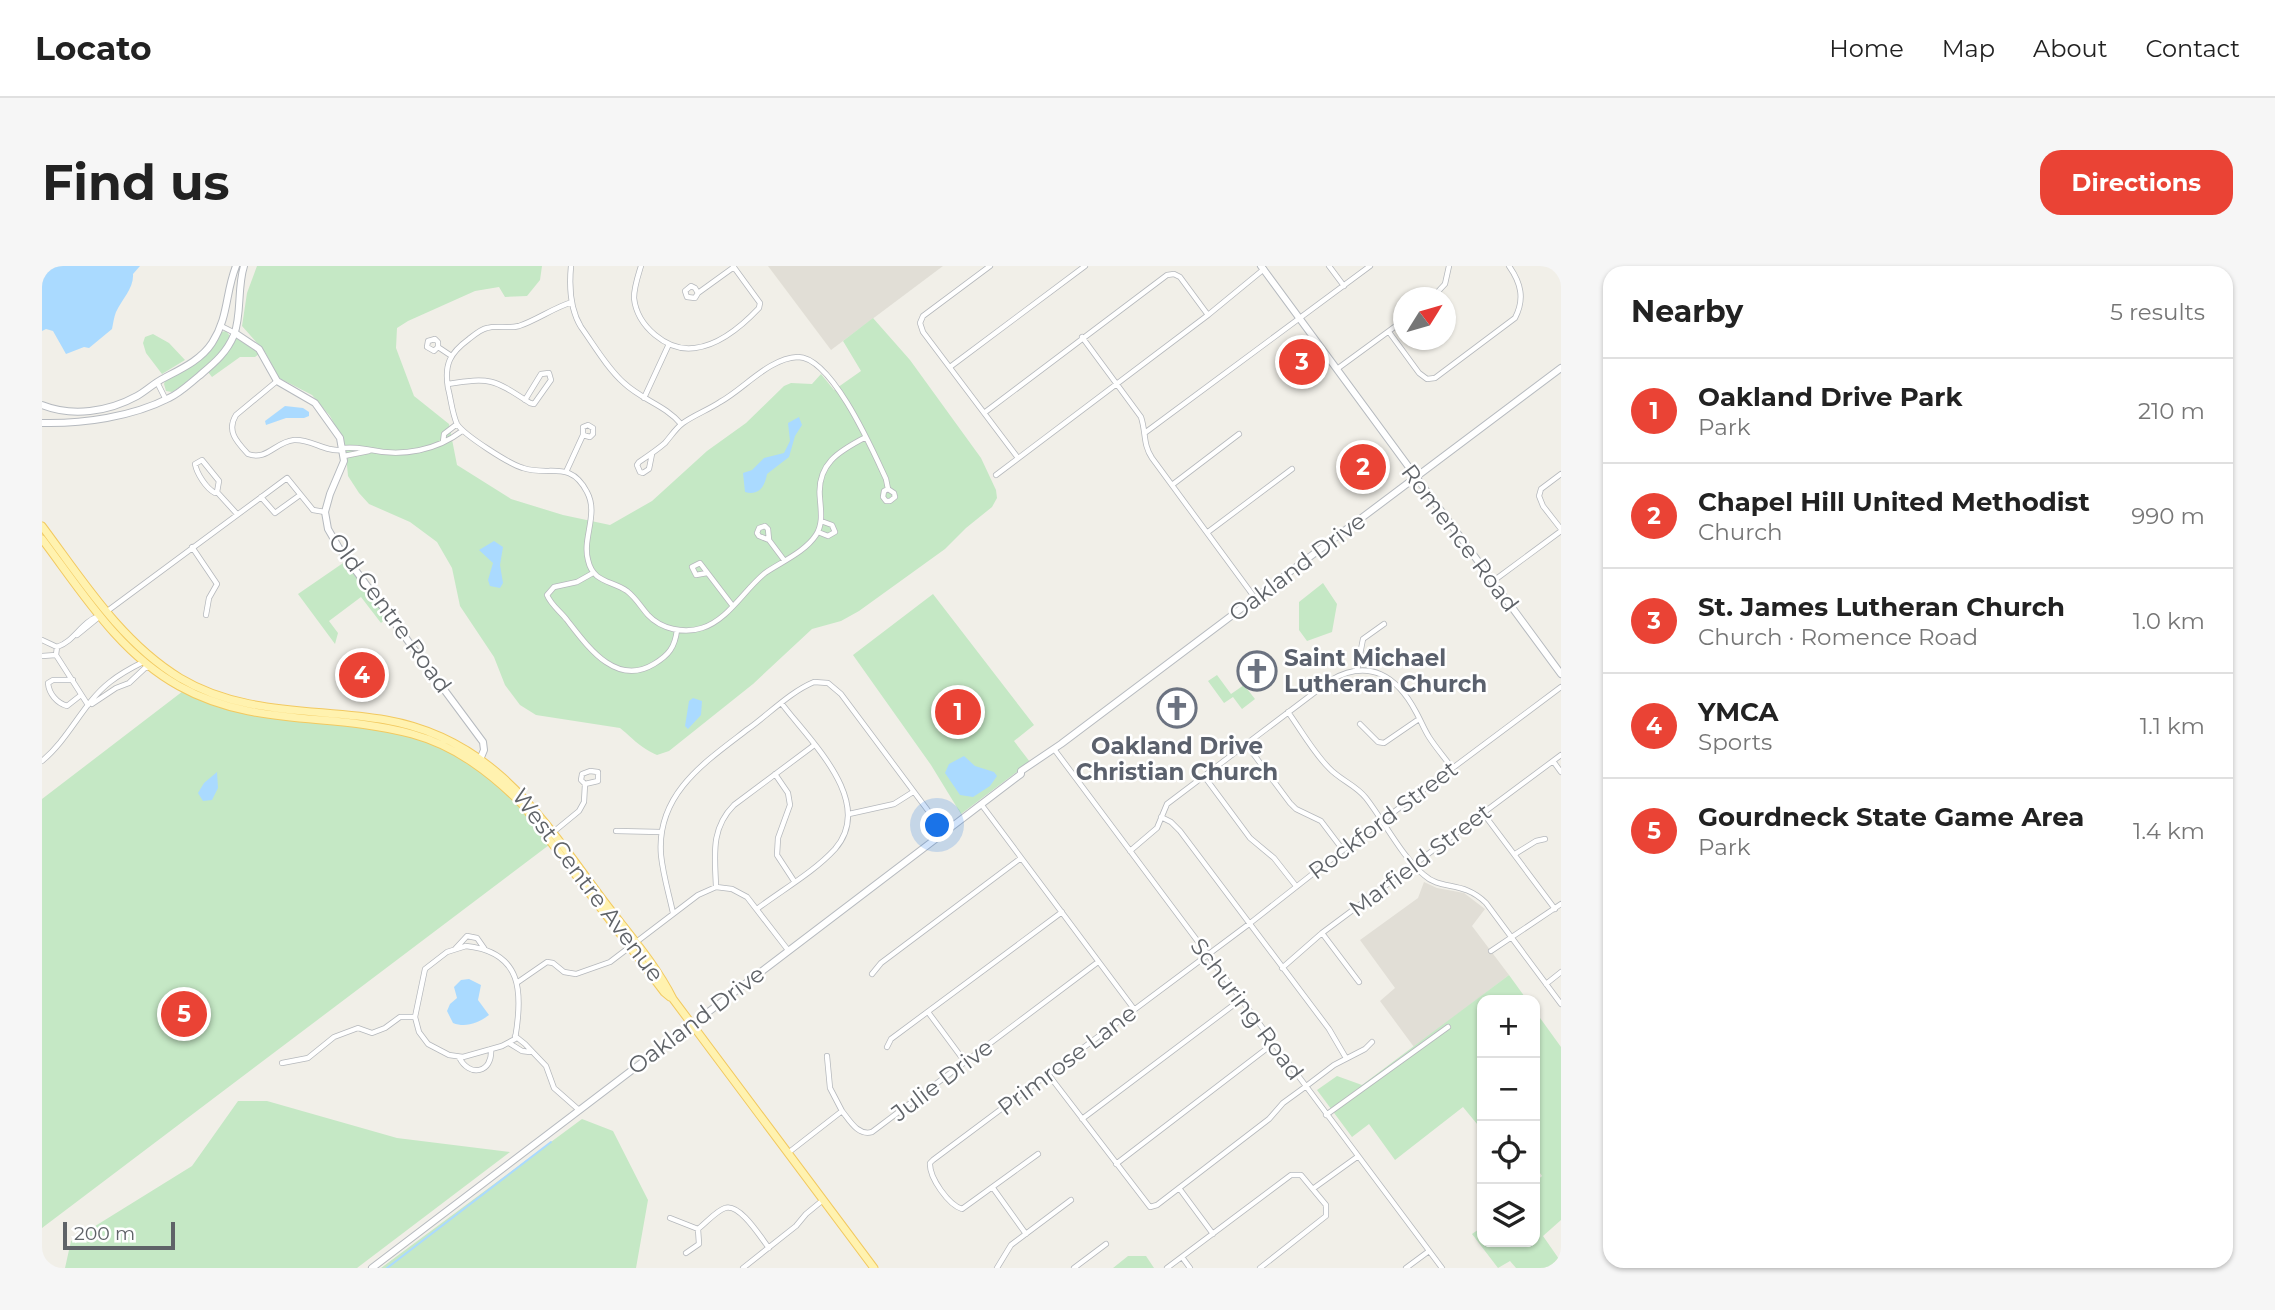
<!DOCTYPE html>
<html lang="en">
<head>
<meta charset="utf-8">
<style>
	:root { --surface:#fff; --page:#f6f6f6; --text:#222; --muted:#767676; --line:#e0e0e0; --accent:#ea4335 }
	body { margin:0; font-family:Montserrat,sans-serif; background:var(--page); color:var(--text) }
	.controls { position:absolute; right:21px; bottom:21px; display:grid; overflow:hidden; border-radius:14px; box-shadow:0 2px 5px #0004 }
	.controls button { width:63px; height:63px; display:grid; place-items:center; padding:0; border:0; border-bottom:2px solid var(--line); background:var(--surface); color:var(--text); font:35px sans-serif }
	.compass { position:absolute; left:1351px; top:21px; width:63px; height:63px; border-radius:50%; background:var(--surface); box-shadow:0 2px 5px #0004; rotate:53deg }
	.scale { position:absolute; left:21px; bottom:18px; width:112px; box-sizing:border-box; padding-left:7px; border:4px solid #5f6368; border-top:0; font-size:19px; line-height:24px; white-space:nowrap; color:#5f6368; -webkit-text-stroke:5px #fff; paint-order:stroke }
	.you { position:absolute; left:896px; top:560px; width:24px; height:24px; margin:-18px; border:5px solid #fff; border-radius:50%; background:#1a73e8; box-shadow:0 0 0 10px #1a73e833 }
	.badge { display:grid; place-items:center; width:46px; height:46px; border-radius:50%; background:var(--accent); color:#fff; font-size:23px; font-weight:700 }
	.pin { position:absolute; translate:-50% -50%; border:4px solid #fff; box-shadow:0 2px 7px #0006 }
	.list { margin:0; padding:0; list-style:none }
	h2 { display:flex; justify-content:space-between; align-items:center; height:91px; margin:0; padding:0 28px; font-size:30px }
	h2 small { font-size:23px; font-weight:400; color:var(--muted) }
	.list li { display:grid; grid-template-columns:46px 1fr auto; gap:21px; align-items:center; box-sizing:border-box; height:105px; padding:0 28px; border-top:2px solid var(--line) }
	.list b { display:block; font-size:26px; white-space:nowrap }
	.list p { margin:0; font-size:23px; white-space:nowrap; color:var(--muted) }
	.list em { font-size:23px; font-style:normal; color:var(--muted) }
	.icon { flex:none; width:38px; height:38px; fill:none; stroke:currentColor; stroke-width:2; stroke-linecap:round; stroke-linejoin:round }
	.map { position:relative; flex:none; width:1519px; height:1002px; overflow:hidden; border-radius:21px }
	header { display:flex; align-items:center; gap:42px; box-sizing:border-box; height:98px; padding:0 35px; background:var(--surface); border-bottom:2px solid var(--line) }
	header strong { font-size:33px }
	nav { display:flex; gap:38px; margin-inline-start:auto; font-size:24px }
	.intro { display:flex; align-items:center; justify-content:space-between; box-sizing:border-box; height:168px; padding:0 42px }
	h1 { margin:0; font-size:49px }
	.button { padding:18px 32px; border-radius:21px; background:var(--accent); color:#fff; font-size:24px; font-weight:700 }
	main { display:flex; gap:42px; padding:0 42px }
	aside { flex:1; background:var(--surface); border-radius:21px; box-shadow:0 2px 5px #0004 }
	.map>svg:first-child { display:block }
	.education { fill:#e1ded6 }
	.green { fill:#c5e8c5 }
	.water { fill:#aadaff }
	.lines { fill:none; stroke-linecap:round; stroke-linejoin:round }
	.stream { stroke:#aadaff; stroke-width:2 }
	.street-casing { stroke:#b5b8bc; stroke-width:6 }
	.secondary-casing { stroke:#b6babf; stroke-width:8 }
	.primary-casing { stroke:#f2c960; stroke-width:9 }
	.street { stroke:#fff; stroke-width:4.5 }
	.secondary { stroke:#fff; stroke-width:6 }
	.primary { stroke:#fff2af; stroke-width:7 }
	.labels { text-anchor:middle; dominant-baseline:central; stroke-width:5; stroke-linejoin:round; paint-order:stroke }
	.street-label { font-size:23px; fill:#5f6368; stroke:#fff }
	.worship-label { font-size:23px; font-weight:bold; fill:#5b616d; stroke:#fff; text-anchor:start }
</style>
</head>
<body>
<header>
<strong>Locato</strong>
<nav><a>Home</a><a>Map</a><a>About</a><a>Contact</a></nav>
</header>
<div class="intro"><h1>Find us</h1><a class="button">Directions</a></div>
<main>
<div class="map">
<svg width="1519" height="1002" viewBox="0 0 1519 1002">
	<rect width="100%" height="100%" fill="#f1efe8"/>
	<path class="education" d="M726,0H901L789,84Z
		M1382,616L1395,622L1422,627L1443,643L1430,660L1467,709L1372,781L1338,735L1353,722L1318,674L1376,632Z"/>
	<path class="green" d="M215,0H500L498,14L485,30L463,31L457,21L433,25L366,55L355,62L354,82L372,130L407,158L415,199L469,233L521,249L568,259L610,235L665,185L704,157L742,120L749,117L770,118L779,108L792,124L819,105L801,75L831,52L868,94L939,192L954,224L955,232L950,241L924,262L903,283L817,345L799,355L770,363L711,418L627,485L615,489C597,481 593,474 578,462L494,449L478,439L463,419L452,391L418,340L410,302L395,276L368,256L327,238L317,227L306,210L303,178L288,150L270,129L237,112L223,86L200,60L205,27Z
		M184,65L188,70C177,95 153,113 130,126L124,125L122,118L123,115L143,103L179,66Z
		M111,68L127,77L143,94L120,108L104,87L101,77L103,71Z
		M194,71L209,77L217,88L213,91H198L170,111L166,106Z
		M304,295L346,350L339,357L319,331L287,355L296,367L293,378L256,328Z
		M1281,317L1295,338L1290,366L1265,375L1257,364V336Z
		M891,328L992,459L972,475L988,496L919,548L889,499L811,389Z
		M1175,409L1189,428L1202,419L1213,433L1200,443L1191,431L1182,437L1166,415Z
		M145,422L197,443L352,462L393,474L463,519L511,576L0,962V533Z
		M1467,709L1485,734H1440V864L1421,841L1353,894L1327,858L1310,871L1275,824L1295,810L1320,819Z
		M1493,745L1519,781V954L1501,970L1517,993L1506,1002H1474L1468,995L1456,1002L1430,968L1440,961V976H1493V916L1500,910L1493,900Z
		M196,835H225L355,872L468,886L315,1002H23L29,975L150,900Z
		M540,853L571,865L606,934L594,1002H339Z
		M1086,990H1104L1112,1002H1071Z"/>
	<path class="water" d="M0,0H98L91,8C92,22 80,33 74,46C72,51 71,58 70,63L47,82L42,81L24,88L11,65L4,63L0,65Z
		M243,140L261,142L267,146V150L262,152H244L224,159L223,155Z
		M757,151L760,159L753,170L747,191L725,208C723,220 717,230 703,226L701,207L710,204L722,192L742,187L748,175L746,157Z
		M452,275L461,281L458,299L461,317L458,322L448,320L446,314L451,297L437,284Z
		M651,432L660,435L659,449L646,463L643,460L647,435Z
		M922,490L933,500L952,506L955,510L948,520L931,531L918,529L903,507L907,498Z
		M175,506L176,522L170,534L161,535L156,527L162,517Z
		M427,713L439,719L436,734L447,749C436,757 424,762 411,757L405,745L408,738L415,732L412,721L419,714Z"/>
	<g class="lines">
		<path class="stream" d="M345,1002L509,876"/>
		<g class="street-casing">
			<path id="street" d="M529,0C527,21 528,43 539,61C552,79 565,102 582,117C600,134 623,139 639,158
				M599,0C596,10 592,21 592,32C595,60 625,86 653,82C677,79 701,59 717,42L718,37L691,0
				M948,0L881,50L878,57L881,66L976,192
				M1287,0L1302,20
				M656,27L653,22L649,20L643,25L645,31L653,32L656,27L692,1
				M1390,32L1403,18L1407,0
				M530,36C511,42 495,54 477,60C466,63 455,59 445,62C439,63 432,69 427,73C408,87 402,98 406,122C409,133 410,147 415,158C422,169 467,198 481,202C507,211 528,193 545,226C557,248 540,272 546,294C551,317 569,314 585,325C594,332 599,341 606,349C619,363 642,368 660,362C686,354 702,324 723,307C739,296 763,286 774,269C781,258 779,246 778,233C774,198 797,185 824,171
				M179,60L193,67
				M1347,66L1377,107L1385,113L1393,112L1473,52C1483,33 1479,17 1467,0
				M1040,71L1099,151C1104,166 1101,179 1110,192L1213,332
				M396,81L392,85L385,81L386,75L393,73L396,76V81L408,89
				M908,101L1043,0
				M1295,103L1362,54
				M235,115L194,149C184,165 195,176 206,188C225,195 233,176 252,174C270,173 282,186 300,184
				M115,116L124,134
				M406,118C449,111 451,113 488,137L492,138L509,114L507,107L499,108L483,134
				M602,132L627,78
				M942,147L1125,9L1132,8L1138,11L1166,49
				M1104,166L1328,0
				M401,176L402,168L415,158
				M301,182C315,181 316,182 329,184C361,191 395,184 420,165
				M610,188L607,203L601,207L598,206L595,199L597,196C606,190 615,184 623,177C629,170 634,162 641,157C652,149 666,144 678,136C702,123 727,92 756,91C790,91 831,185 844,213L846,223L852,227L853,231L848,235H844L841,231L842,225L846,223
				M302,190L327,185
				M160,194L177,215L175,226L173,227C164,222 155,208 153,198Z
				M524,206L541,169V161L546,159L551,162V168L548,171L541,169
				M1519,208L1499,223L1497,230L1501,240L1519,263
				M954,209L1166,49L1222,3
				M1130,219L1197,168
				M175,226L195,248
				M219,231L233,247L258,229
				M776,266L786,270L793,266L790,259L779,255
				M1166,266L1250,203
				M727,274L717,270L715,267L717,262L723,260L726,263L727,274L742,294
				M150,281L175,318L167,332L164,349
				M551,307L535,316L512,321L505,329C509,339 519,346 525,354C546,381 574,421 612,398C627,389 633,381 635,364
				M665,307L654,309L650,301L658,297L690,339
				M1450,316L1519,265
				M64,346L245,212L271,244L283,246
				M35,369L57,351
				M0,374L15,381
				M14,389L15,381C33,375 39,356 57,350
				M0,390L14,389L46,439
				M1315,404L1321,373L1342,358
				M31,414H11L6,417C7,428 15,437 25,440L39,429
				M50,438L74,422L87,417L103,402L108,401
				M1246,446C1259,464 1271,486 1287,502C1298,514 1314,519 1324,532C1342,555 1360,591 1382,609C1399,625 1421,614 1444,637L1519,738
				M1318,458L1336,476L1342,477L1377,453
				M1204,478L1248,537L1254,543L1279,555L1301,584
				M1012,483L1400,1002
				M0,495C27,473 41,437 68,416C78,408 91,401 101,396
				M1511,495L1519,506
				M733,508L746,527L748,539L736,572L735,589L752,615
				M1162,510L1208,572L1232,592L1254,620
				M939,538L1092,743
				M1441,547L1513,643
				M807,548L852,538L871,526
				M1119,551L1129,556L1138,565L1287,763L1304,792
				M574,565L619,566
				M509,568L537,545L542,536L543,518L556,515V506L548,505L540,508L539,514L543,518
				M1088,585L1115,562L1125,538L1289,414C1327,392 1355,410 1374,446C1379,455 1382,463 1387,471C1394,482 1403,492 1410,502
				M1473,588L1494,575L1503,573
				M674,621C673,590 668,563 692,539L771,480
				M715,643C740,624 772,606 793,583C834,536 768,475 740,438
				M631,647C627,628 621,609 619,589C614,528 663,496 706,463C727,448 748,426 772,416L786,417L799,428L902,566
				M1280,667L1317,716
				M424,680C481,686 481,727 473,773L460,780L421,791L407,789L386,778L377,766L373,751L383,703L405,686Z
				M413,683L425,670L435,672L442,682
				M1449,685L1519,638
				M1240,702L1280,667L1519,489
				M830,708L839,697L979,592
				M476,716L505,696L511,697L522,706L534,708L568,696L656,629L674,621L690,623L705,631L746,684
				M1504,718L1519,706
				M886,746L923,796
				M473,770L483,778L504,800L512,822L537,844
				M467,777L480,785L488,786
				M845,781L849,773L1020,646
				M785,790L788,822L800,845
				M417,791C427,812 451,807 449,783
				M240,797L266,792L292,771L316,762L330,767L343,762L358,751H373
				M1006,808L1108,941L1115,939L1227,853L1241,837L1263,821L1292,799L1323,783L1330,776
				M1284,849L1406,761
				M1040,853L1198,734
				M746,887L800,845C808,855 816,870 830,866L1056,696
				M996,888L920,943C907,939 887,912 888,897L891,894L1207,658L1301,584L1519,421
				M1074,898L1232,777
				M951,922L984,968
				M1137,922L1171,968
				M1272,922L1315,891
				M628,952L656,963
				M656,963C664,957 674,945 683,942C698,937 719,972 727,982
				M644,987L657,978L656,963
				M1140,991L1148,1002
				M701,1002L754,960L764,948L781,934
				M955,1002L969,979L1029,934
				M1032,1002L1064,978
				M1125,1002L1249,909H1259L1284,939V950L1218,1002
				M1364,1002L1387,985"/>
		</g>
		<g class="secondary-casing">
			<path id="secondary" d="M1219,0L1519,408
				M193,67L217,83L235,115L273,137L298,172L302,195L288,228L283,246L286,263L297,282L441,476L442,484L437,496
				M0,139C30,151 66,146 95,130C104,125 112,117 122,112C139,103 159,94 170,77C187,50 183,28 194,0
				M0,157C40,158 90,151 127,132C138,127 147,118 157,110C171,98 184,88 192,69C200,48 195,22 202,0
				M330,1002L979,508V505L1019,478L1519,102"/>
		</g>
		<g class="primary-casing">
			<path id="primary" d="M0,260C41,315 79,376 138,412C201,450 274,442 344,454C452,473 500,552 561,634C585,666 613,697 631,733L832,1002
				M0,273C40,326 77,387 137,420C212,462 291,446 370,468C414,480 449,507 481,539L622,726L628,731"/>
		</g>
		<use href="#street" class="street"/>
		<use href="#secondary" class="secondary"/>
		<use href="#primary" class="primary"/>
	</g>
	<defs>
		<g id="church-ring" transform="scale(2.0125)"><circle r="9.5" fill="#fff" stroke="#6b7280" stroke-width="1.5"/><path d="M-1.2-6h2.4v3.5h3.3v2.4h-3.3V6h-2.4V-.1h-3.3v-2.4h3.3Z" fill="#6b7280"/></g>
	</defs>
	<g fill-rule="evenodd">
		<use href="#church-ring" x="1215" y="405"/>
		<use href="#church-ring" x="1135" y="442"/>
	</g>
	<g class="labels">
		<g class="street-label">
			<text transform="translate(1418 272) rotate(53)">Romence Road</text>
			<text transform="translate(1255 301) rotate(-37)">Oakland Drive</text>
			<text transform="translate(348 347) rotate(54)">Old Centre Road</text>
			<text transform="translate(1341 554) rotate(-37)">Rockford Street</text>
			<text transform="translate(1378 594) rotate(-37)">Marfield Street</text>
			<text transform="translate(546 619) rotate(53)">West Centre Avenue</text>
			<text transform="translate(1205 743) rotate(53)">Schuring Road</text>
			<text transform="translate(654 754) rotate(-37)">Oakland Drive</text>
			<text transform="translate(1025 794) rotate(-37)">Primrose Lane</text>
			<text transform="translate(900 814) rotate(-37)">Julie Drive</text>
		</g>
		<g class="worship-label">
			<text x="1242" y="392">Saint Michael<tspan x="1242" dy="26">Lutheran Church</tspan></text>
			<text x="1135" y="480" text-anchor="middle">Oakland Drive<tspan x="1135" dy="26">Christian Church</tspan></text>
		</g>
	</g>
</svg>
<div class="controls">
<button>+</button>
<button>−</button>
<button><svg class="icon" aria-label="locate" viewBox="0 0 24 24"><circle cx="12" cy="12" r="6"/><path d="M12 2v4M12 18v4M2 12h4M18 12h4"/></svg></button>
<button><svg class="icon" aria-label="layers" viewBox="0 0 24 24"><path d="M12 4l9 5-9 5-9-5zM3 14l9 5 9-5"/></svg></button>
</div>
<svg class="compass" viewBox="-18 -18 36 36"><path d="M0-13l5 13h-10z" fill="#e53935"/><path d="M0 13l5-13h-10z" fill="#767676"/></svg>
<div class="scale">200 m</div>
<div class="you"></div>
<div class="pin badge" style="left:916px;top:446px">1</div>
<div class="pin badge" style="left:1321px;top:201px">2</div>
<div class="pin badge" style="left:1260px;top:96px">3</div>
<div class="pin badge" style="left:320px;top:409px">4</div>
<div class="pin badge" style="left:142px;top:748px">5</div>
</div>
<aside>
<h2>Nearby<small>5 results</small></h2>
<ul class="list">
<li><span class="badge">1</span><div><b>Oakland Drive Park</b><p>Park</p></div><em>210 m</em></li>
<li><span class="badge">2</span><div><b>Chapel Hill United Methodist</b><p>Church</p></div><em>990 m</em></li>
<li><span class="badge">3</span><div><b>St. James Lutheran Church</b><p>Church · Romence Road</p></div><em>1.0 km</em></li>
<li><span class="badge">4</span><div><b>YMCA</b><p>Sports</p></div><em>1.1 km</em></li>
<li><span class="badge">5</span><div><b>Gourdneck State Game Area</b><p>Park</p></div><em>1.4 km</em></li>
</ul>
</aside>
</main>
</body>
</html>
